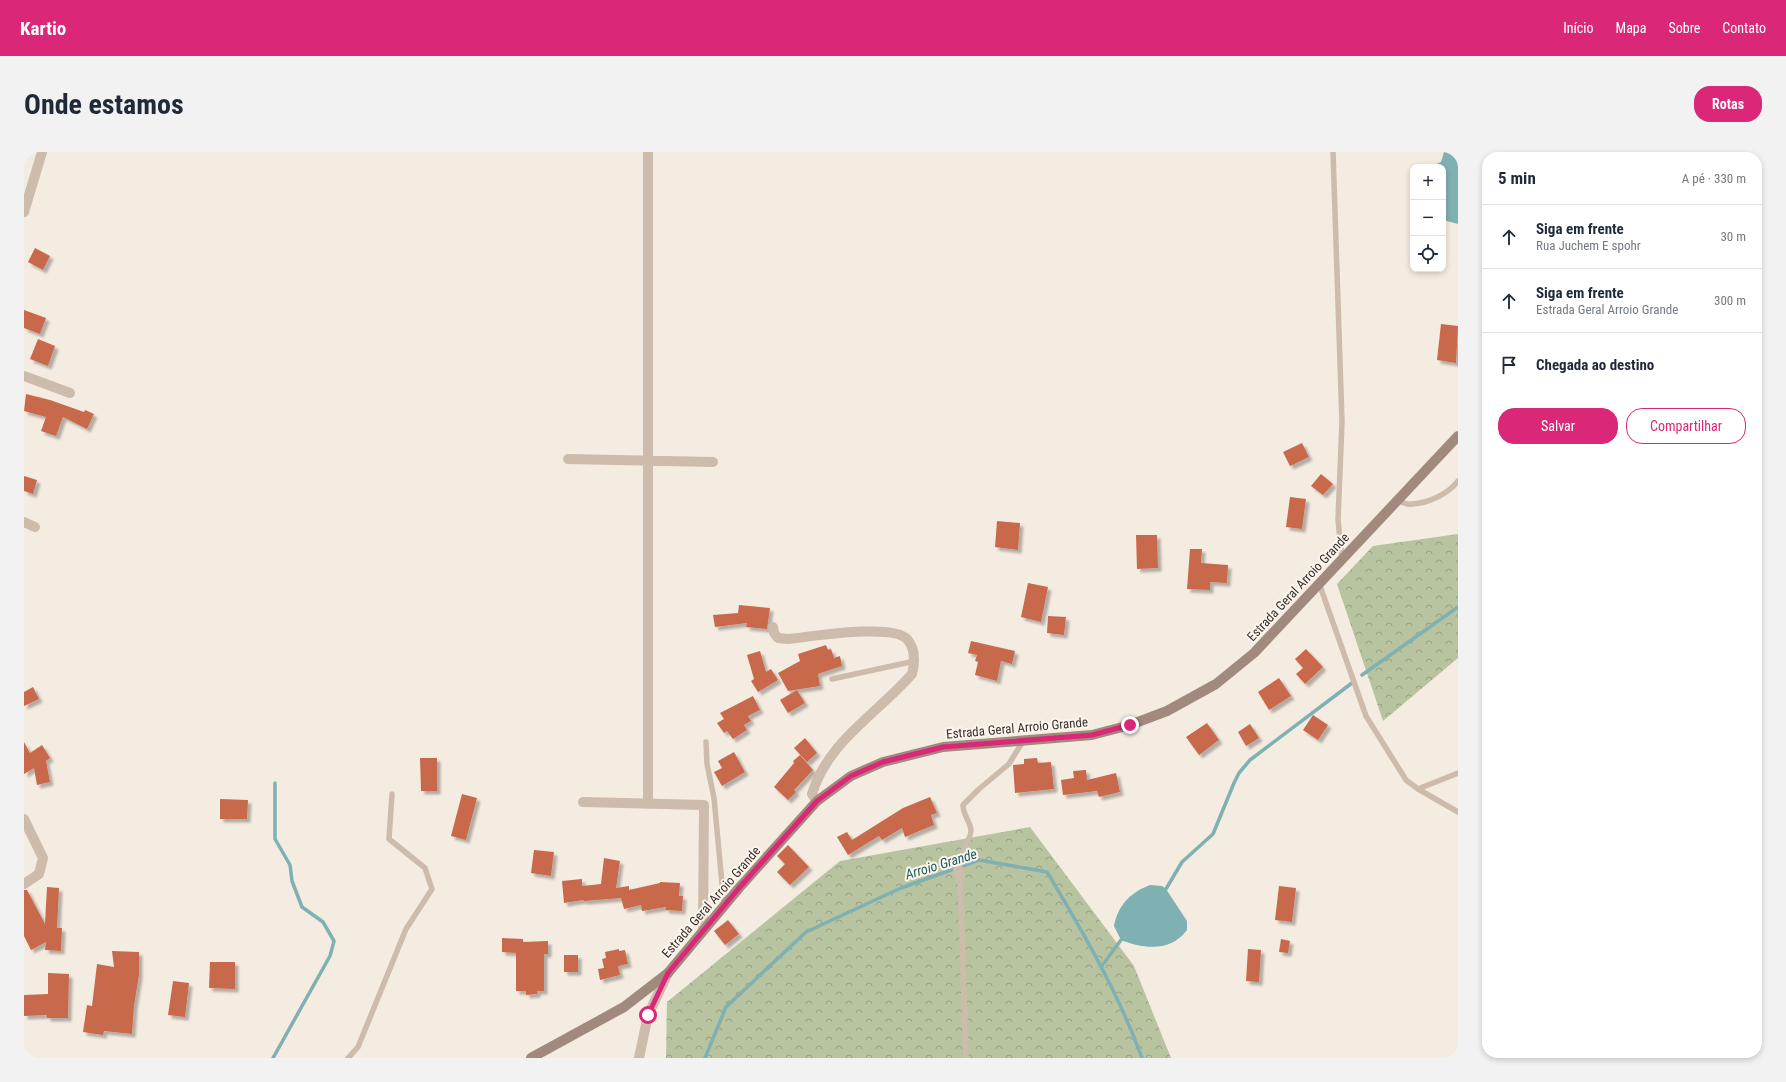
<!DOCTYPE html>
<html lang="pt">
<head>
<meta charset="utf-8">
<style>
	:root { --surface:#fff; --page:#f2f2f3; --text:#1f2937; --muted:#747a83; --line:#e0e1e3; --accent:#db2777 }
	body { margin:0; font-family:"Roboto Condensed",sans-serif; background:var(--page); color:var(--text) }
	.controls { position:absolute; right:12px; top:12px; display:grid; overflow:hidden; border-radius:8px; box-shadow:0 2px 6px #0003 }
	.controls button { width:36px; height:36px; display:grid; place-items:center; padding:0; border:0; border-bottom:1px solid var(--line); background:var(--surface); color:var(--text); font:20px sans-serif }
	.stop { position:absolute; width:12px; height:12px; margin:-9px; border:3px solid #db2777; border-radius:50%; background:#fff }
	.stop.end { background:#db2777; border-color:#fff; box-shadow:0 1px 4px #0008 }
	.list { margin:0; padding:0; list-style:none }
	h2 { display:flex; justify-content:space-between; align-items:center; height:52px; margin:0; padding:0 16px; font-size:17px }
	h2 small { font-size:13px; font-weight:400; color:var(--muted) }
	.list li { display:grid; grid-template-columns:26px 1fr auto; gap:12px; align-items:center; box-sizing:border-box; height:64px; padding:0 16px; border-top:1px solid var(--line) }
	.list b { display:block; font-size:15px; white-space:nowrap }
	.list p { margin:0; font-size:13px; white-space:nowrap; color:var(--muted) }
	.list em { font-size:13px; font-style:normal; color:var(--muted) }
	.actions { display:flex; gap:8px; padding:12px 16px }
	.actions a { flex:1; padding:9px 0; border:1px solid var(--accent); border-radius:16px; text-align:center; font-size:14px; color:var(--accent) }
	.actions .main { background:var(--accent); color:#fff }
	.icon { flex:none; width:22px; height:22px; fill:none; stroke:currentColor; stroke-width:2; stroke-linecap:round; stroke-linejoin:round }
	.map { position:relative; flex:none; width:1434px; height:906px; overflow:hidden; border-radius:16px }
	header { display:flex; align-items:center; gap:24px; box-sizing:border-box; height:56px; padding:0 20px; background:var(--accent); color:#fff }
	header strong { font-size:19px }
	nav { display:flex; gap:22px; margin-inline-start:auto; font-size:14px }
	.intro { display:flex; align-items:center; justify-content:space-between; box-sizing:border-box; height:96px; padding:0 24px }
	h1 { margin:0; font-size:28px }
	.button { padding:10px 18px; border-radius:16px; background:var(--accent); color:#fff; font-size:14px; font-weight:700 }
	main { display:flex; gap:24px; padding:0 24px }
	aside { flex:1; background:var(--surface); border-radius:16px; box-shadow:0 2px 6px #0003 }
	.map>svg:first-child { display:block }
	.forest { fill:url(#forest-crowns) }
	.water { fill:#7fb0b2 }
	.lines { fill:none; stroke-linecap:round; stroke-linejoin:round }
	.stream { stroke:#7fb0b2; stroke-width:3.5 }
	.building { fill:#c8694b; filter:url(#shadow) }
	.lane { stroke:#cdbbac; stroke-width:5.5 }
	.street { stroke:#cdbbac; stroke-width:10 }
	.secondary { stroke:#a18a7d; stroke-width:10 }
	.route { stroke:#db2777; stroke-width:5 }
	.labels { text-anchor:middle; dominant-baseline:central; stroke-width:4; stroke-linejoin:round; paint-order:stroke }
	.street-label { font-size:13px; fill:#3b302b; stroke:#fbf5ee }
	.water-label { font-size:14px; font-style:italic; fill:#1f5a5e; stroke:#fbf5ee }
</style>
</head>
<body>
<header>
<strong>Kartio</strong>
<nav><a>Início</a><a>Mapa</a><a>Sobre</a><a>Contato</a></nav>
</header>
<div class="intro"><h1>Onde estamos</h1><a class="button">Rotas</a></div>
<main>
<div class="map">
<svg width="1434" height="906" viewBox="0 0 1434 906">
	<defs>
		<pattern id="forest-crowns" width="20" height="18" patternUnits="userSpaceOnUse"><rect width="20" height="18" fill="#b8c4a0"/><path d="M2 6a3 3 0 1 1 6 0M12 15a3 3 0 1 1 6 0" fill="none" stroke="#97a083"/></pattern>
		<filter id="shadow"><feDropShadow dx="3.5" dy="3.5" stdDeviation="1" flood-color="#0004"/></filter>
	</defs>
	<rect width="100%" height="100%" fill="#f4ebe1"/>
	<path class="forest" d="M1434,382V506L1359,569L1313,432L1349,394Z
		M1006,675L1110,814L1147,906H642L643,850L816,709Z"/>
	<path class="water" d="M1420,0H1434V72L1419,68V15H1405L1417,10Z
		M1126,733L1138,734L1142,737L1163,769V778C1147,800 1120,797 1097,788L1090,774C1094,753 1107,740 1126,733Z"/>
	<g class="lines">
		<path class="stream" d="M1338,523L1434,455
			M1142,737L1158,710L1189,682L1210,631L1215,621L1226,608L1328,531
			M1077,815L1097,788
			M249,906L306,804L310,789L299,770L278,755L268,729L266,713L251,687V631
			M681,906L702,855L782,780L877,736L955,708L1023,720C1059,780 1094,840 1118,906"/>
	</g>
	<path class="building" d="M11,96L26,104L19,118L4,110Z
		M0,158L22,166L16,182L0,176Z
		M1417,172L1434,174L1432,211L1413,208Z
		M14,187L31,194L24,214L6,207Z
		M2,242L26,248L60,260L61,258L70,262L63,277L39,265L32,284L17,279L22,265L0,259Z
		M1278,291L1285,305L1266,314L1259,300Z
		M1297,322L1309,332L1299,343L1287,334Z
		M0,324L13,328L9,342L0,339Z
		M1266,345L1282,347L1278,377L1262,375Z
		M973,369L996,371L994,398L971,395Z
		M1112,383H1133L1134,416L1113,417Z
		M1166,397H1178L1177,411L1204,413L1203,431L1186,430V438L1163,437Z
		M1004,431L1024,435L1017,470L997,465Z
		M715,453L746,456L743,477L722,475L723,471L691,475L689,463L714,461Z
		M1024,464L1042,465L1040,483L1023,481Z
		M947,489L991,499L988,512L977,509L973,529L951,523L954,510L951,509L953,503L944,501Z
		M802,493L804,498L807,497L810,506L816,504L818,514L794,522L796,534L764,539L754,521L776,509L774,502Z
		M1282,497L1299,515L1281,532L1272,522L1279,516L1271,507Z
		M736,499L742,520L747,517L754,528L734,540L727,529L730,527L723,503Z
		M1255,526L1267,544L1245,558L1234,540Z
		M9,535L15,547L0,554V540Z
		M773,538L781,551L764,561L756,548Z
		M729,544L736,558L724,564L727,569L720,573L723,578L709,587L703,579L700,581L693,571L700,567L696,561Z
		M1289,563L1304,573L1294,588L1279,578Z
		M1183,571L1195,588L1175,603L1162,585Z
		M1226,572L1235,586L1222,594L1214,580Z
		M781,586L793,601L783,610L770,596Z
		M0,590L6,601L18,593L26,606L22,609L26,630L13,633L10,616L0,622Z
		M710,600L721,620L698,634L690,620L698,616L694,609Z
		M776,603L789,618L770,638L772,640L764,648L750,635L770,611L769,609Z
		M396,606H413V639H397Z
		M1013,606L1014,611L1027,610L1030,637L991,641L989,613L1000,612V607Z
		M1062,618L1063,628L1092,621L1096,640L1075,645L1073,639L1039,643L1037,628L1050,626L1049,619Z
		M438,642L453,646L442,688L427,684Z
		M906,645L913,661L907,663L910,673L881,685L878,676L858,688L855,684L824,703L813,685L823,680L828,688L879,656Z
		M196,647L224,648L223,667H196Z
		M764,693L785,715L766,733L753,720L761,712L753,704Z
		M510,698L530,700L527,724L507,721Z
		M580,706L596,709L592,736L605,734V738L636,731V730L656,731L655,744H659L658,759L641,758L642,755L618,759L617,753L600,757L597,746L560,749L559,748L540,751L538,729L558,727V734L577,732Z
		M1255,734L1272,736L1268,770L1251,768Z
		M23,735L35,736L33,776H38L37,799L21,798L22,790L7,798L0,784V738H3L21,772Z
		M704,768L715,782L701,793L690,779Z
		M478,786L499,787V790L524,789V802H520V839H513V842L502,843V839H492V801L478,800Z
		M1257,787L1266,789L1264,801L1255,800Z
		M595,797V799L601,798L604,812L594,814L596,823L576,828L574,817L580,816L578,807L582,806L581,800Z
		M1224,797L1237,798L1235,830L1222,829Z
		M88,799L115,800V823L110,854L108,882L80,879L79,883L59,880L63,853L68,854L73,812L90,815Z
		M540,803H554V820H540Z
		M186,810H211V837L185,836Z
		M24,821L45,822L44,866H23V863L0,864V843L24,842Z
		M149,829L165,831L161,865L144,863Z"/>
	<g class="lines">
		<path class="lane" d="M1309,0L1318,270L1314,368L1318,407
			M1373,348C1377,350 1384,353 1388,352C1405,351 1424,342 1434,329
			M1295,431L1342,564L1382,628L1394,637L1434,621
			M808,527L891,509
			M682,590L683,612L690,646L700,753
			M1394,637L1434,660
			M933,713C936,706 948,683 947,678C946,669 939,663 939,653L955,637L985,612L999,589
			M936,726L942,906
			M324,906L334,895L382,777L408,737L401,716L365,687L368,642"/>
		<path class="street" d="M624,0V652
			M0,60L18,0
			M0,224L46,241
			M544,307L689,310
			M0,370L11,375
			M749,475L750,481L754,486L764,487C786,485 868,471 883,487C892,497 891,510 888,522C853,562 804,589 788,642L793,649
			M559,650L680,653L679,778
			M0,667L19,706L15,722L0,732
			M933,713L936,726
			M615,906L624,863L644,821"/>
		<path class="secondary" d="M507,906L600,855L644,821L715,736L793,649L827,624L859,610L919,595L1068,583L1106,573L1143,559L1192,532L1230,501L1434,284"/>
	</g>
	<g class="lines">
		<path class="route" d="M624,863L644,821L715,736L793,649L827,624L859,610L919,595L1068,583L1106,573"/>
	</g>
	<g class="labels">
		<g class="street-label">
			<text transform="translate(1274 435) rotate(-47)">Estrada Geral Arroio Grande</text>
			<text transform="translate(993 576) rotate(-5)">Estrada Geral Arroio Grande</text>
			<text transform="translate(687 750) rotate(-49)">Estrada Geral Arroio Grande</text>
		</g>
		<g class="water-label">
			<text transform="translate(917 712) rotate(-17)">Arroio Grande</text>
		</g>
	</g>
</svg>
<div class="controls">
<button>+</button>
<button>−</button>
<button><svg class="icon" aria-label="locate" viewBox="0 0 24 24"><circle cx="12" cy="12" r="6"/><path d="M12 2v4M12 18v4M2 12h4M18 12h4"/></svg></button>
</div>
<div class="stop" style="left:624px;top:863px"></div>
<div class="stop end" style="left:1106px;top:573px"></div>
</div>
<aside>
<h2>5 min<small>A pé · 330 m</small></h2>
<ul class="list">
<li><svg class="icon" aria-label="ahead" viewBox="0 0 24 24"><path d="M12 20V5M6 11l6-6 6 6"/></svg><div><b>Siga em frente</b><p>Rua Juchem E spohr</p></div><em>30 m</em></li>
<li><svg class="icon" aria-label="ahead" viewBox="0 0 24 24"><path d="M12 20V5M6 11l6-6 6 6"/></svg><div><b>Siga em frente</b><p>Estrada Geral Arroio Grande</p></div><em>300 m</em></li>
<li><svg class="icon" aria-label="arrive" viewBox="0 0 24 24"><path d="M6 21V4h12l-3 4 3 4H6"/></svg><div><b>Chegada ao destino</b></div></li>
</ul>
<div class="actions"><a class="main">Salvar</a><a>Compartilhar</a></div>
</aside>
</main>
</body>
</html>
